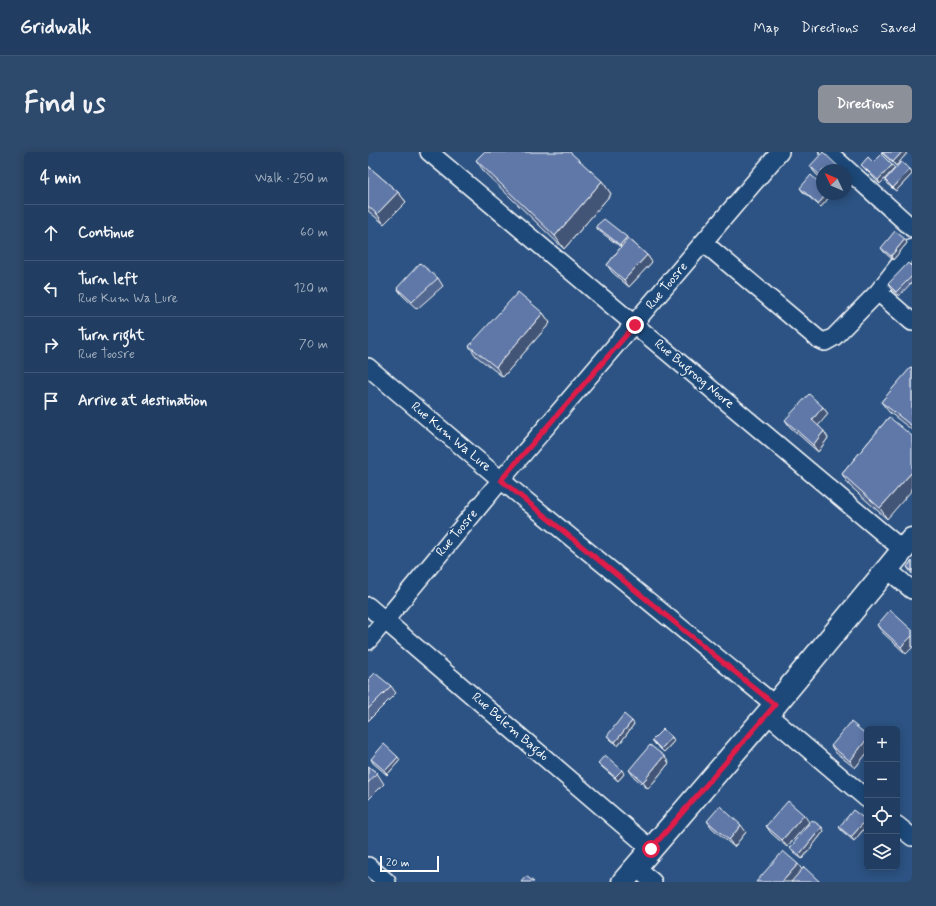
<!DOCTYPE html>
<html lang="en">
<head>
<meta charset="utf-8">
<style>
	:root { --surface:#213e62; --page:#2d496b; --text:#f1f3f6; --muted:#a2aebe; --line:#3e5777; --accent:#8c9099 }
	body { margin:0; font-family:Mynerve,sans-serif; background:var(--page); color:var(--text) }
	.controls { position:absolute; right:12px; bottom:12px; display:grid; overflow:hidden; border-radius:6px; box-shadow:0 2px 10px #0003 }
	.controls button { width:36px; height:36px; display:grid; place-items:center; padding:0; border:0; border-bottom:1px solid var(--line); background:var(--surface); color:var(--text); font:20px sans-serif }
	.compass { position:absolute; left:448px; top:12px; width:36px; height:36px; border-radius:50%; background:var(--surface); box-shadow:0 2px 10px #0003; rotate:314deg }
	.scale { position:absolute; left:12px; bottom:10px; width:59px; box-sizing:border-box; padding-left:4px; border:2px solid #fff; border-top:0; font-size:11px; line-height:14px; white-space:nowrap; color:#fff; -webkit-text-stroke:3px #1f4a7a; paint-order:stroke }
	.stop { position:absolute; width:12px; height:12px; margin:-9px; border:3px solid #e11d48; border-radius:50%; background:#fff }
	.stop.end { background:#e11d48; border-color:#fff; box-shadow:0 1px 4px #0008 }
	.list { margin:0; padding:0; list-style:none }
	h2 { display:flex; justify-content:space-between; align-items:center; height:52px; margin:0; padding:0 16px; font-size:17px }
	h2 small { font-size:13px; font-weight:400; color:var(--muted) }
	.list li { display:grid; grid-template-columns:26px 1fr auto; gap:12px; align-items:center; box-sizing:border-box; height:56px; padding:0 16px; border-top:1px solid var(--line) }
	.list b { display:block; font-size:15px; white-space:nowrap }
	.list p { margin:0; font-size:13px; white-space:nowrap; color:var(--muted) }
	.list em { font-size:13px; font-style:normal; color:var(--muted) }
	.icon { flex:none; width:22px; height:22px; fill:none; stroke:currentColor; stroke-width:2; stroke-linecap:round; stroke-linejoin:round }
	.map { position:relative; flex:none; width:544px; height:730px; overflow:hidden; border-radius:6px }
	header { display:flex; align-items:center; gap:24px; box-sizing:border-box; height:56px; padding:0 20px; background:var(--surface); border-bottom:1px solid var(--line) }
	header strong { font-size:19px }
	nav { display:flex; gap:22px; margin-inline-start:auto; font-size:14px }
	.intro { display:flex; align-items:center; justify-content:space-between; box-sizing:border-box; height:96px; padding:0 24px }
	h1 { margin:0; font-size:28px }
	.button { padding:10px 18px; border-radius:6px; background:var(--accent); color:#fff; font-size:14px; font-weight:700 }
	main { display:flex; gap:24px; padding:0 24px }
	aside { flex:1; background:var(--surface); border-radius:6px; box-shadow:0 2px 10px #0003 }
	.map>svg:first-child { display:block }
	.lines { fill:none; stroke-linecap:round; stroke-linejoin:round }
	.street-casing { stroke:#fff; stroke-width:20 }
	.secondary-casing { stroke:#fff; stroke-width:25 }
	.street { stroke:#1f4a7a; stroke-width:17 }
	.secondary { stroke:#1f4a7a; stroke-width:22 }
	.wall { fill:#526790; stroke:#fff }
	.shaded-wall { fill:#425476; stroke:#fff }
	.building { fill:#5f78a8; stroke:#fff }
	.route { stroke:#e11d48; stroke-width:5 }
	.labels { text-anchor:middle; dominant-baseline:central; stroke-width:3.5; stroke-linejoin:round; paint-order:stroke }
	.street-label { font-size:13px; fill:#fff; stroke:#1f4a7a }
</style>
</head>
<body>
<header>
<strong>Gridwalk</strong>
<nav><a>Map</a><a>Directions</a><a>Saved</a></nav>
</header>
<div class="intro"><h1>Find us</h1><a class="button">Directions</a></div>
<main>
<aside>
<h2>4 min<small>Walk · 250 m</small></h2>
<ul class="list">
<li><svg class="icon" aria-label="ahead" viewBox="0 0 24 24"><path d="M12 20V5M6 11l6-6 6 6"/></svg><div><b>Continue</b></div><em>60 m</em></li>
<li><svg class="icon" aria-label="left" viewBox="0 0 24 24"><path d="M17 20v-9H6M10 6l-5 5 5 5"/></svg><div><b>Turn left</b><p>Rue Kum Wa Lure</p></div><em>120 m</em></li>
<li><svg class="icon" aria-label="right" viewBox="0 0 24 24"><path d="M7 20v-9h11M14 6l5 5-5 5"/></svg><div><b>Turn right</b><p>Rue Toosre</p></div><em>70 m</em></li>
<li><svg class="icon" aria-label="arrive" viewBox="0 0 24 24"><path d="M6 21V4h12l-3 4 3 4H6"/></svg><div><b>Arrive at destination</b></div></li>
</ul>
</aside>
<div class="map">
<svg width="544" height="730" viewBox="0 0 544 730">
	<rect width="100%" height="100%" fill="#2c5383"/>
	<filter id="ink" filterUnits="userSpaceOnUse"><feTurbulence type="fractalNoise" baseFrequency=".025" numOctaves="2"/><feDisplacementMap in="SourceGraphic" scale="8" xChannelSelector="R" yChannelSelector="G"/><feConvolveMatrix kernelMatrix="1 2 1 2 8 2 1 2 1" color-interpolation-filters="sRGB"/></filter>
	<g filter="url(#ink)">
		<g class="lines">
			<g class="street-casing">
				<path id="street" d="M61,0L535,398
					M460,0L544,76
					M336,91L450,187L457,190L466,185L510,140L544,96
					M510,140L544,170
					M0,215L133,328L407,553
					M519,417L544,438
					M0,454L283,697
					M0,489L133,328L412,0
					M399,562L499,647
					M529,673L544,685
					M0,714L19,730
					M267,715L285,730"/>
			</g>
			<g class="secondary-casing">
				<path id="secondary" d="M255,730L407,553L544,387"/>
			</g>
			<use href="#street" class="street"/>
			<use href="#secondary" class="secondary"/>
		</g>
		<path class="wall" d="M513,0H538L539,1L528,14Z
			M108,8L234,29L243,42L196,97L117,21Z
			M505,10L527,16L512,32L493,13Z
			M0,14L30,40L38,50L16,72L0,59Z
			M442,14L454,18V28L447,21Z
			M542,17L544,20V22L528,39L519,32L517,28Z
			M432,36L464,42L453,55L435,40Z
			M228,74L259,85L279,103L284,110L261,135L244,120L239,113L253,95L230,78Z
			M539,91L525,108L516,100L513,96Z
			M544,115V130L531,144L522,136L520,132Z
			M70,126L75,134L49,157L34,143L29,136Z
			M175,161L182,171L135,225L108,204L101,194Z
			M544,215V278L521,260L513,250Z
			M455,255L460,262L450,273L460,286L450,300L422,275L417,268Z
			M521,265L519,367L481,333L474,322Z
			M544,409V422L539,415Z
			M509,473L544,478V496L538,502L514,480Z
			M0,528L23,534L28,541L0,569Z
			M264,569L266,572L250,594L242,587L239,584Z
			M499,583V601L487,616L468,601L463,594Z
			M304,585L306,589L296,600L287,592L284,588Z
			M296,604L301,611L280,637L266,625L261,618Z
			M3,607L32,608L19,623L5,611Z
			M230,611L256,622L250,629L233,614Z
			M0,614L9,621L16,632L0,648Z
			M498,668L499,670V673L486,689L474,679L471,675Z
			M339,669L378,680L366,695L344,676Z
			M441,670L419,695L403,681L398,674Z
			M456,679L434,707L425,700L422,696Z"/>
		<path class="shaded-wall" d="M534,0H538L539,1L528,14L525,10Z
			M524,13L527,16L512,32L510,28Z
			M542,17L544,20V22L528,39L525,36Z
			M234,29L243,42L196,97L187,84Z
			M30,40L38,50L16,72L9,62Z
			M459,42H464L453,55L450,52Z
			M259,85L262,89L255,97L252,93Z
			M537,87L539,91L525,108L523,104Z
			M279,103L284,110L261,135L256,128Z
			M175,161L182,171L135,225L128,215Z
			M455,255L460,262L449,275L444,268Z
			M456,279L460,286L450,300L445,293Z
			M544,320V338L519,367L512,356Z
			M544,484V496L538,502L533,495Z
			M264,569L266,572L250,594L247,590Z
			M304,585L306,589L296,600L293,597Z
			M499,587V601L487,616L482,609Z
			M296,604L301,611L280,637L275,630Z
			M30,605L32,608L19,623L17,619Z
			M254,618L256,622L250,629L247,625Z
			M436,663L441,670L419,695L414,688Z
			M498,668L499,670V673L486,689L483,685Z
			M373,673L378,680L366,695L361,688Z
			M454,675L456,679L434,707L431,703Z
			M430,712L435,719L425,730H414Z"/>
		<path class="building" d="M116,0H202L234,29L187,84L108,8Z
			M455,0L474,18H454V25L442,14Z
			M514,0H534L525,10Z
			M513,2L524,13L510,28L493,13L500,5L505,10Z
			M533,10L542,17L525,36L517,28Z
			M0,14L30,40L9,62L0,54Z
			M443,23L454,33V42H459L450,52L432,36Z
			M236,67L259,85L252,93L228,74Z
			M527,79L537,87L523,104L513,96Z
			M260,86L279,103L256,128L239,113Z
			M52,111L70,126L44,150L29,136Z
			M540,111L544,115V124L528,140L520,132Z
			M150,140L175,161L128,215L101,194Z
			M543,215H544V274L513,250Z
			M441,242L455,255L444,268L456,279L445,293L417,268Z
			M521,265L544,284V320L512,356L474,322Z
			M544,409V419L539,415Z
			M522,458L544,478V484L533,495L509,473Z
			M7,521L23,534L0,557V528Z
			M256,562L264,569L247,590L239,584Z
			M483,570L499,583V587L482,609L463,594Z
			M295,577L304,585L293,597L284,588Z
			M16,592L30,605L17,619L3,607Z
			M282,593L296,604L275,630L261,618Z
			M237,603L254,618L247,625L230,611Z
			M0,614L9,621L0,631Z
			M420,649L436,663L414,688L398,674Z
			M352,654L373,673L361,688L339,669Z
			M485,658L498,668L483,685L471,675Z
			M444,668L454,675L431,703L422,696Z
			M415,699L430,712L414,730H388Z
			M436,715L452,730H423Z
			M158,724L166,730H153Z"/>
	</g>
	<g class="lines" filter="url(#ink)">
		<path class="route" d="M267,173L133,328L407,553L283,697"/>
	</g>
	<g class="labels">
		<g class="street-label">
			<text transform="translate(299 134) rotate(-50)">Rue Toosre</text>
			<text transform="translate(326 222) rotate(40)">Rue Bugroog Noore</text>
			<text transform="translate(83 285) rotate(40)">Rue Kum Wa Lure</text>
			<text transform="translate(89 381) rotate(-50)">Rue Toosre</text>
			<text transform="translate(142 575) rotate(41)">Rue Belem Bagdo</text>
		</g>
	</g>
</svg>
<div class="controls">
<button>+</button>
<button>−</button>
<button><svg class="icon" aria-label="locate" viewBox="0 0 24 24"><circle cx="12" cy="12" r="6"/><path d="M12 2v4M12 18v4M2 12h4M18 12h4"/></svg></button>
<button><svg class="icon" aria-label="layers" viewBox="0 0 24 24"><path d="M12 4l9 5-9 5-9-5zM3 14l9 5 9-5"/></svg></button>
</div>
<svg class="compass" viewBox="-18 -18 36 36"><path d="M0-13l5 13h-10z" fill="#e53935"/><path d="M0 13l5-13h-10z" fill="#a2aebe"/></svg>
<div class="scale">20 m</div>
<div class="stop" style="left:283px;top:697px"></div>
<div class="stop end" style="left:267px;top:173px"></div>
</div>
</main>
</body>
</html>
